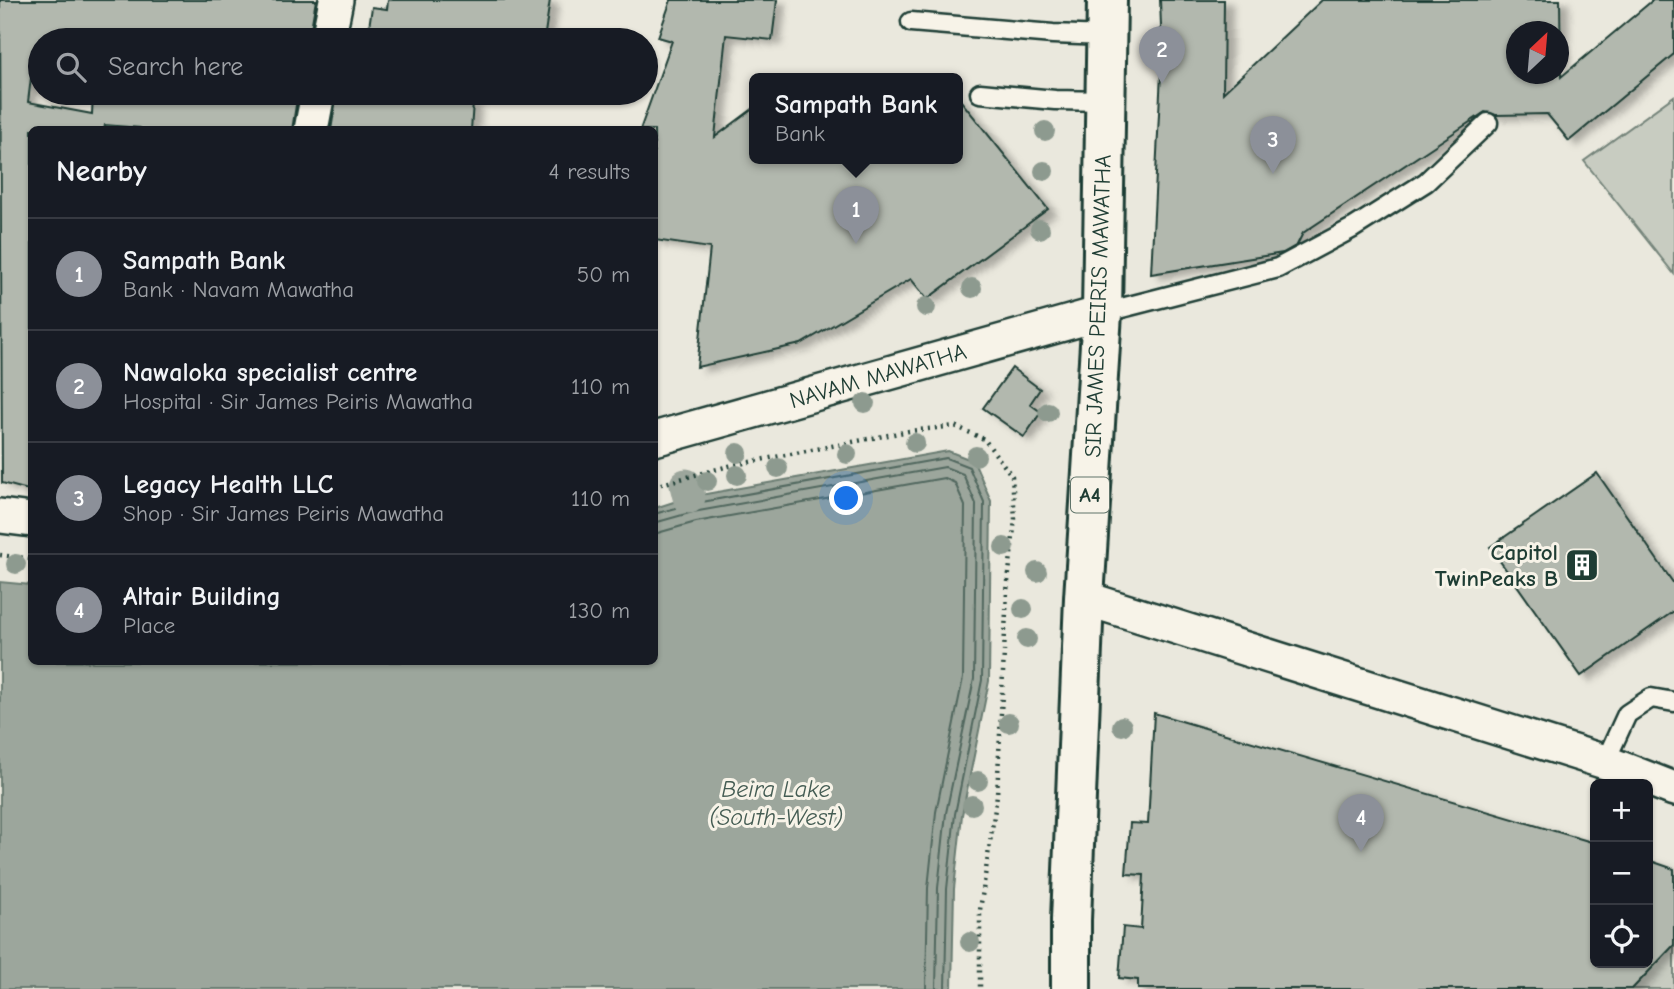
<!DOCTYPE html>
<html lang="en">
<head>
<meta charset="utf-8">
<style>
	:root { --surface:#171b24; --page:#20242c; --text:#f1f3f6; --muted:#9ea1a6; --line:#363941; --accent:#8c9099 }
	body { margin:0; font-family:"Comic Neue",sans-serif; background:var(--page); color:var(--text) }
	.controls { position:absolute; right:21px; bottom:21px; display:grid; overflow:hidden; border-radius:10px; box-shadow:0 2px 5px #0004 }
	.controls button { width:63px; height:63px; display:grid; place-items:center; padding:0; border:0; border-bottom:2px solid var(--line); background:var(--surface); color:var(--text); font:35px sans-serif }
	.compass { position:absolute; left:1506px; top:21px; width:63px; height:63px; border-radius:50%; background:var(--surface); box-shadow:0 2px 5px #0004; rotate:26deg }
	.you { position:absolute; left:847px; top:499px; width:24px; height:24px; margin:-18px; border:5px solid #fff; border-radius:50%; background:#1a73e8; box-shadow:0 0 0 10px #1a73e833 }
	.badge { display:grid; place-items:center; width:46px; height:46px; border-radius:50%; background:var(--accent); color:#fff; font-size:23px; font-weight:700 }
	.pin { position:absolute; translate:-50% -58px; filter:drop-shadow(0 2px 4px #0008) }
	.pin::after { content:''; position:absolute; top:37px; width:24px; height:21px; background:inherit; clip-path:polygon(0 0,100% 0,50% 100%) }
	.popup { position:absolute; left:749px; top:73px; width:214px; height:91px; box-sizing:border-box; display:grid; place-content:center; border-radius:10px; background:var(--surface); filter:drop-shadow(0 2px 5px #0005); font-size:23px; white-space:nowrap; color:var(--muted) }
	.popup b { font-size:26px; color:var(--text) }
	.popup::after { content:''; position:absolute; left:50%; top:100%; margin-left:-14px; border:14px solid transparent; border-top-color:var(--surface) }
	.list { margin:0; padding:0; list-style:none }
	h2 { display:flex; justify-content:space-between; align-items:center; height:91px; margin:0; padding:0 28px; font-size:30px }
	h2 small { font-size:23px; font-weight:400; color:var(--muted) }
	.list li { display:grid; grid-template-columns:46px 1fr auto; gap:21px; align-items:center; box-sizing:border-box; height:112px; padding:0 28px; border-top:2px solid var(--line) }
	.list b { display:block; font-size:26px; white-space:nowrap }
	.list p { margin:0; font-size:23px; white-space:nowrap; color:var(--muted) }
	.list em { font-size:23px; font-style:normal; color:var(--muted) }
	.icon { flex:none; width:38px; height:38px; fill:none; stroke:currentColor; stroke-width:2; stroke-linecap:round; stroke-linejoin:round }
	.map { position:relative; flex:none; width:1674px; height:989px; overflow:hidden }
	.search { position:absolute; background:var(--surface); box-shadow:0 2px 5px #0004; left:28px; top:28px; width:630px; height:77px; display:flex; align-items:center; gap:18px; box-sizing:border-box; padding:0 24px; border-radius:38px; color:var(--muted); font-size:26px }
	.panel { position:absolute; background:var(--surface); box-shadow:0 2px 5px #0004; left:28px; top:126px; width:630px; height:539px; border-radius:10px }
	.map>svg:first-child { display:block }
	.green { fill:#c8ccc1; stroke:#74847a; stroke-width:2 }
	.water { fill:#9ca69c; stroke:#6a7c72; stroke-width:2 }
	.lines { fill:none; stroke-linecap:round; stroke-linejoin:round }
	.shore { stroke:#51675e; stroke-width:2 }
	.canal { stroke:#9ca69c; stroke-width:33 }
	.building { fill:#b2b8ae; stroke:#1f3d34; stroke-width:2; fill-rule:evenodd; filter:url(#shadow) }
	.service-casing { stroke:#1f3d34; stroke-width:23 }
	.minor-casing { stroke:#1f3d34; stroke-width:38 }
	.trunk-casing { stroke:#1f3d34; stroke-width:44 }
	.path { stroke:#1f3d34; stroke-width:4.5; stroke-dasharray:2 5; stroke-linecap:butt }
	.service { stroke:#f7f3e8; stroke-width:18 }
	.minor { stroke:#f7f3e8; stroke-width:33 }
	.trunk { stroke:#f7f3e8; stroke-width:38 }
	.tree { fill:#8d9a8f }
	.labels { text-anchor:middle; dominant-baseline:central; stroke-width:6; stroke-linejoin:round; paint-order:stroke }
	.shield { fill:#f7f3e8; stroke:#60746a; stroke-width:2 }
	.shield-label { font-size:21px; font-weight:bold; fill:#1f3d34 }
	.street-label { font-size:23px; fill:#1f3d34; stroke:#f7f3e8 }
	.poi-label { font-size:23px; font-weight:bold; fill:#1f3d34; stroke:#f7f3e8; text-anchor:end }
	.water-label { font-size:24px; font-style:italic; fill:#445c53; stroke:#f7f3e8 }
</style>
</head>
<body>
<div class="map">
<svg width="1674" height="989" viewBox="0 0 1674 989">
	<defs>
		<filter id="shadow"><feDropShadow dx="8" dy="4.5" stdDeviation="3.5" flood-color="#0004"/></filter>
	</defs>
	<rect width="100%" height="100%" fill="#eae8dd"/>
	<filter id="ink" filterUnits="userSpaceOnUse"><feTurbulence type="fractalNoise" baseFrequency=".0143" numOctaves="2"/><feDisplacementMap in="SourceGraphic" scale="14" xChannelSelector="R" yChannelSelector="G"/><feConvolveMatrix kernelMatrix="1 2 1 2 8 2 1 2 1" color-interpolation-filters="sRGB"/></filter>
	<g filter="url(#ink)">
		<path class="green" d="M1674,96V274L1584,161Z
			M1674,945V989H1632Z"/>
		<path class="water" d="M948,451L974,461L991,501L989,681L962,815L954,889L952,989H0V582L31,585L32,662H654L655,508L689,497Z"/>
		<g class="lines">
			<path class="shore" d="M654,514L691,504L946,458L969,467L984,502L982,680L955,814L947,889L945,989
				M654,523L693,512L945,467L963,474L976,504L974,679L946,813L938,888L936,989
				M654,534L696,522L944,478L955,483L965,506L963,678L936,812L928,888L926,989"/>
			<path class="canal" d="M686,485L689,497"/>
		</g>
		<path class="building" d="M0,0H316L309,40H40V49L32,70L28,102L92,114L93,94L189,100V93H298L292,130H140V128L105,125L104,130H32V491L2,483Z
			M388,0H550L544,40H367L372,7L387,9Z
			M671,0H777L772,40L726,35L715,137L754,108V158H957V96L1048,209L927,299L911,279L801,344L697,367L710,248L654,240V130H640L672,41L658,37Z
			M1160,0H1224L1223,93L1322,0H1560L1561,77L1653,0H1674V54L1569,141L1547,114L1496,115L1485,112L1303,233L1297,245L1283,253L1151,274L1162,53ZM1516,32H1558V74H1516Z
			M337,93H401V99L473,103L471,130H331Z
			M1012,368L1040,389L1030,404L1041,412L1024,437L983,408Z
			M1597,473L1674,584V611L1581,676L1490,547Z
			M1154,713L1595,843V963H1648V860L1674,869V945L1632,989H1138V980L1119,978L1123,927L1141,929L1144,875L1126,874L1130,823L1148,824Z"/>
		<g class="lines">
			<g class="service-casing">
				<path id="service" d="M911,22L1053,34L1105,36
					M980,93L1055,100L1104,101
					M1102,313L1278,268L1353,228L1426,182L1488,123
					M1605,762L1627,714L1651,698L1674,702"/>
			</g>
			<g class="minor-casing">
				<path id="minor" d="M328,40L336,0
					M311,130L318,93
					M654,439L1102,313
					M0,516L32,520
					M1084,598L1605,762L1674,789"/>
			</g>
			<g class="trunk-casing">
				<path id="trunk" d="M1071,989V920L1084,598L1102,313L1107,0"/>
			</g>
			<path class="path" d="M654,486L729,466L909,431L955,426L984,439L1012,476L1015,519L1007,591L997,795L980,910V989
				M0,555L32,559"/>
			<use href="#service" class="service"/>
			<use href="#minor" class="minor"/>
			<use href="#trunk" class="trunk"/>
		</g>
		<g class="tree">
			<circle cx="1045" cy="131" r="10"/>
			<circle cx="1044" cy="171" r="10"/>
			<circle cx="1040" cy="229" r="10"/>
			<circle cx="972" cy="288" r="10"/>
			<circle cx="926" cy="307" r="10"/>
			<circle cx="865" cy="403" r="10"/>
			<circle cx="1048" cy="412" r="10"/>
			<circle cx="915" cy="443" r="10"/>
			<circle cx="738" cy="453" r="10"/>
			<circle cx="847" cy="454" r="10"/>
			<circle cx="976" cy="456" r="10"/>
			<circle cx="778" cy="468" r="10"/>
			<circle cx="737" cy="475" r="10"/>
			<circle cx="707" cy="481" r="10"/>
			<circle cx="1004" cy="547" r="10"/>
			<circle cx="16" cy="564" r="10"/>
			<circle cx="1037" cy="572" r="10"/>
			<circle cx="1023" cy="609" r="10"/>
			<circle cx="1027" cy="639" r="10"/>
			<circle cx="1009" cy="723" r="10"/>
			<circle cx="1122" cy="726" r="10"/>
			<circle cx="978" cy="781" r="10"/>
			<circle cx="972" cy="805" r="10"/>
			<circle cx="970" cy="942" r="10"/>
		</g>
	</g>
	<defs>
		<g id="building-square" transform="scale(1.75)"><rect x="-9" y="-9" width="18" height="18" rx="4" fill="#1f3d34" stroke="#f7f3e8"/><path d="M-4-6H4V6H1V3H-1V6H-4ZM-2.5-4.3h1.7v1.8h-1.7ZM.8-4.3h1.7v1.8H.8ZM-2.5-1h1.7V.8h-1.7ZM.8-1h1.7V.8H.8Z" fill="#fff"/></g>
	</defs>
	<g fill-rule="evenodd">
		<use href="#building-square" x="1582" y="565"/>
	</g>
	<g class="labels">
		<rect class="shield" x="1071" y="477.5" width="38" height="35" rx="5"/>
		<g class="shield-label">
			<text x="1090" y="495">A4</text>
		</g>
		<g class="street-label">
			<text transform="translate(1098 306) rotate(-88)">SIR JAMES PEIRIS MAWATHA</text>
			<text transform="translate(878 376) rotate(-16)">NAVAM MAWATHA</text>
		</g>
		<g class="poi-label">
			<text x="1558" y="552">Capitol<tspan x="1558" dy="26">TwinPeaks B</tspan></text>
		</g>
		<g class="water-label">
			<text x="776" y="789">Beira Lake<tspan x="776" dy="28">(South-West)</tspan></text>
		</g>
	</g>
</svg>
<div class="controls">
<button>+</button>
<button>−</button>
<button><svg class="icon" aria-label="locate" viewBox="0 0 24 24"><circle cx="12" cy="12" r="6"/><path d="M12 2v4M12 18v4M2 12h4M18 12h4"/></svg></button>
</div>
<svg class="compass" viewBox="-18 -18 36 36"><path d="M0-13l5 13h-10z" fill="#e53935"/><path d="M0 13l5-13h-10z" fill="#9ea1a6"/></svg>
<div class="you"></div>
<div class="pin badge" style="left:856px;top:244px">1</div>
<div class="popup"><b>Sampath Bank</b>Bank</div>
<div class="pin badge" style="left:1162px;top:84px">2</div>
<div class="pin badge" style="left:1273px;top:174px">3</div>
<div class="pin badge" style="left:1361px;top:852px">4</div>
<div class="search"><svg class="icon" aria-label="search" viewBox="0 0 24 24"><circle cx="10" cy="10" r="6"/><path d="M15 15l6 6"/></svg>Search here</div>
<section class="panel">
<h2>Nearby<small>4 results</small></h2>
<ul class="list">
<li><span class="badge">1</span><div><b>Sampath Bank</b><p>Bank · Navam Mawatha</p></div><em>50 m</em></li>
<li><span class="badge">2</span><div><b>Nawaloka specialist centre</b><p>Hospital · Sir James Peiris Mawatha</p></div><em>110 m</em></li>
<li><span class="badge">3</span><div><b>Legacy Health LLC</b><p>Shop · Sir James Peiris Mawatha</p></div><em>110 m</em></li>
<li><span class="badge">4</span><div><b>Altair Building</b><p>Place</p></div><em>130 m</em></li>
</ul>
</section>
</div>
</body>
</html>
